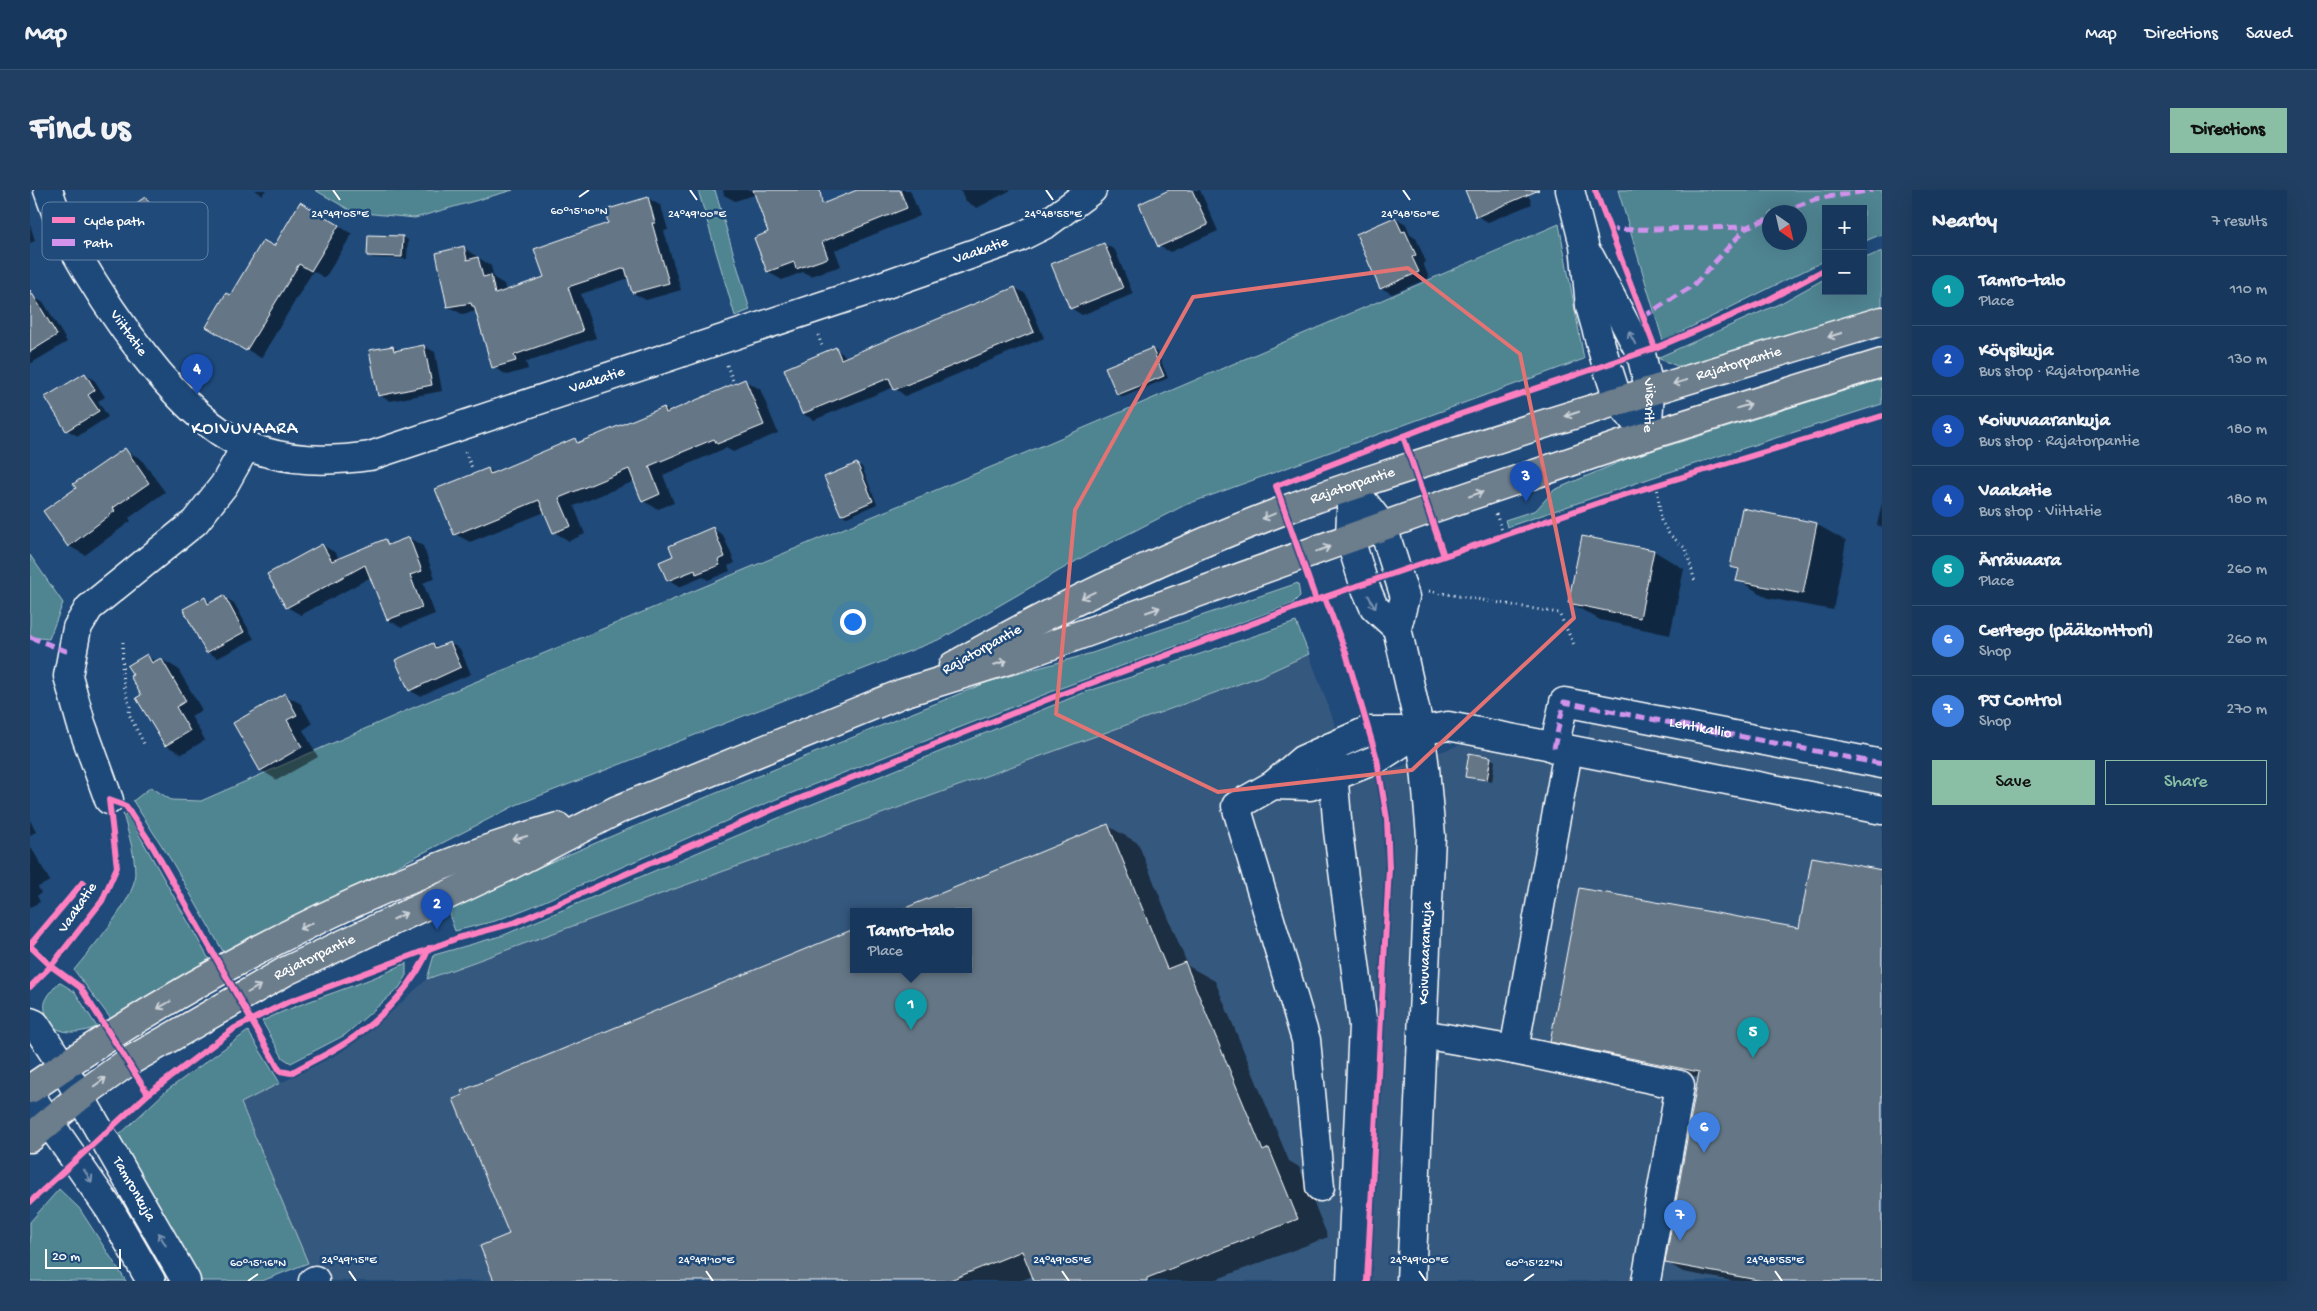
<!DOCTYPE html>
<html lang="en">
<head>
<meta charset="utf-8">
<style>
	:root { --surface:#17385c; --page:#203f62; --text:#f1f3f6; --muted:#9eacbb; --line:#365272; --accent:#8abfa5 }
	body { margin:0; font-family:"Gochi Hand",sans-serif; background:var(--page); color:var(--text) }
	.controls { position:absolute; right:15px; top:15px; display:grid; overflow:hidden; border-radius:0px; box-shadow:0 5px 20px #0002 }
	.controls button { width:45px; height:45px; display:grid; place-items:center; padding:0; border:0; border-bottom:1px solid var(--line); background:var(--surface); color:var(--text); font:25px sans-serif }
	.compass { position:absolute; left:1732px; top:15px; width:45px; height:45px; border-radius:50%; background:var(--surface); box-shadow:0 5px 20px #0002; rotate:146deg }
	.scale { position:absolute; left:15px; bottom:12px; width:76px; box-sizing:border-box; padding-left:5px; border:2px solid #fff; border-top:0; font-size:14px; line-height:18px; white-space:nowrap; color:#fff; -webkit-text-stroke:4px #1f4a7a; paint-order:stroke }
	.you { position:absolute; left:822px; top:431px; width:18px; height:18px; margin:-12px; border:4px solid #fff; border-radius:50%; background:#1a73e8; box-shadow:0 0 0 8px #1a73e833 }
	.badge { display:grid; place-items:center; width:32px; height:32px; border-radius:50%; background:var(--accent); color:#fff; font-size:16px; font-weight:700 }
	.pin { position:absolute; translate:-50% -41px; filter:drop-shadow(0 1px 2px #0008) }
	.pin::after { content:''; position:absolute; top:26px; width:18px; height:15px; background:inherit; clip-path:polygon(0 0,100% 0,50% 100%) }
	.popup { position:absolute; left:820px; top:718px; width:122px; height:65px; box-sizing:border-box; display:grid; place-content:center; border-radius:0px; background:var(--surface); filter:drop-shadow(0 1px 4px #0005); font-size:16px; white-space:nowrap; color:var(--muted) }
	.popup b { font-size:19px; color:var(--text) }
	.popup::after { content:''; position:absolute; left:50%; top:100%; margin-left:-10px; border:10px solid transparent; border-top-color:var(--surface) }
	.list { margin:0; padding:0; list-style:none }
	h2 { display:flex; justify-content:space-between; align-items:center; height:65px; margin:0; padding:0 20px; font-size:21px }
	h2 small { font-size:16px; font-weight:400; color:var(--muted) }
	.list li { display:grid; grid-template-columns:32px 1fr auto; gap:15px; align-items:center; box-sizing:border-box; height:70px; padding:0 20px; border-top:1px solid var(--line) }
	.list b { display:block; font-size:19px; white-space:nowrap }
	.list p { margin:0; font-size:16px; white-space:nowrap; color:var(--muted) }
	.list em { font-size:16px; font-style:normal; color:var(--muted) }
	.actions { display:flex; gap:10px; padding:15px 20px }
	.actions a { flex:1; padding:11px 0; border:1px solid var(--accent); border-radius:0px; text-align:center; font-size:18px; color:var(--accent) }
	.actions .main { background:var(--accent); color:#111 }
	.map { position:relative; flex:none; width:1852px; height:1091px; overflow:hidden; border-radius:0px }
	header { display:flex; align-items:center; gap:30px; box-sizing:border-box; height:70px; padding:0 25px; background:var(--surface); border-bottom:1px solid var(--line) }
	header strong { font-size:24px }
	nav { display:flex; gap:28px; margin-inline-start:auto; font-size:18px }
	.intro { display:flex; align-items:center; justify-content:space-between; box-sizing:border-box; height:120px; padding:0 30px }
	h1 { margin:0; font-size:35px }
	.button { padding:12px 22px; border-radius:0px; background:var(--accent); color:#111; font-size:18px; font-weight:700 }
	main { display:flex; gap:30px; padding:0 30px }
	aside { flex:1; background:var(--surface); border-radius:0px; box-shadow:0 5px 20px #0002 }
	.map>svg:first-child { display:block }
	.built { fill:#34587e; fill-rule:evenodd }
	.green { fill:#4f8491; stroke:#a7c2c8; fill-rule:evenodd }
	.shadow { fill:#0007 }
	.building { fill:#657786; stroke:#fff }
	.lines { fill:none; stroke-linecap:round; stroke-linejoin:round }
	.minor-casing { stroke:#fff; stroke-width:31 }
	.major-casing { stroke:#fff; stroke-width:31 }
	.path { stroke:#fff; stroke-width:3; stroke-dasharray:1 4; stroke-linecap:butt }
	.minor { stroke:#1f4a7a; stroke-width:28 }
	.major { stroke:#6c7d8c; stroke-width:28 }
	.quiet { stroke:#d193ec; stroke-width:5; stroke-dasharray:10 5; stroke-linecap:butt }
	.cycleway-casing { stroke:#1f4a7a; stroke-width:9 }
	.cycleway { stroke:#ff80c0; stroke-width:6 }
	.oneway { stroke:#ccd2d7 }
	.oneway2 { stroke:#7992af }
	.marked { fill:none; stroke:#e47373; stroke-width:4; stroke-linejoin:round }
	.ticks { fill:none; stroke:#fff; stroke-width:2 }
	.labels { text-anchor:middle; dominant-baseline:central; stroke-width:5; stroke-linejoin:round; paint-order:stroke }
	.street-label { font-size:15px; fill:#fff; stroke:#1f4a7a }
	.quarter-label { font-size:18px; letter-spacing:1px; fill:#fff; stroke:#1f4a7a }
	.key { fill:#1f4a7a; stroke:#6280a2; stroke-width:1 }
	.key-label { font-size:14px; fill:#fff }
	.ticks-label { font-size:12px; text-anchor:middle; fill:#fff; stroke:#1f4a7a; stroke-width:5; stroke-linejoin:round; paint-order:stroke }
</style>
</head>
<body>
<header>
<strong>Map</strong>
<nav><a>Map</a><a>Directions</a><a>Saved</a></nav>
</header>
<div class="intro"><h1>Find us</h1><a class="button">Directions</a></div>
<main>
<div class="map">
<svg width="1852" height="1091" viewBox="0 0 1852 1091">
	<rect width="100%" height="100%" fill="#1f4a7a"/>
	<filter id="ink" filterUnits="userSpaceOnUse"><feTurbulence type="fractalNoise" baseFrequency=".02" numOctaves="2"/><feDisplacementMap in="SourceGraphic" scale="10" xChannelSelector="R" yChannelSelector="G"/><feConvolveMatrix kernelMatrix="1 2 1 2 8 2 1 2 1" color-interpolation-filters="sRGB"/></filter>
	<g filter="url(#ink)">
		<path class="built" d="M1279,464L1327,593L1429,555L1552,576L1561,532L1852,586V1091H285L211,913L308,864L338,843L397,789L1231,486ZM824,721H938V779H824Z"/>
		<path class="green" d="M285,0H483L385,28L323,22Z
			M668,0H685L720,120L705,126Z
			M1588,0H1852V44L1833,52V19H1796V70L1633,151ZM1740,22H1770V52H1740Z
			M1529,34L1554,169L1155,315L1053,367L913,448L486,615L195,765L141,670L103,611L121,597L141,610L171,611L380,519L1014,255Z
			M1852,61V121L1661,176H1647L1627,168L1751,113L1796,88V101H1833V69Z
			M1852,189V214L1627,286L1477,337L1475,330L1506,320L1524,300L1599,268Z
			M0,365L33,413L19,449L0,447Z
			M1268,393L1270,406L1262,414L1031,498L744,610L501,717L465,731L425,741L420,727L421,721L433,712L465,696L596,640L958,492L1062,463Z
			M1266,432L1279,464L1231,486L397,789L404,765L474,745L746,629L1053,503Z
			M93,624L98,625L180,771L81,829L44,780C60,760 99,716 104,692C108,670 98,644 93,624Z
			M376,773V787L369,798L315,845L261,873L253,868L232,831C279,808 330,797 376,773Z
			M29,792L45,802L67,837C49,844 22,847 16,824C14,818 14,813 17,808C20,802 25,797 29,792Z
			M218,841L250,893L211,913L278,1073L232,1091H172L165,1083L87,947L136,901Z
			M29,999L49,1018L96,1091H0V1032Z"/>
		<path class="shadow" d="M224,0H236L232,5Z
			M693,0H740L705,11L694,5Z
			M830,0H880L890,26L805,60L811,76L781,86L773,82L752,90L738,82L739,43L784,18Z
			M930,0H981L947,18L936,11Z
			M1142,0H1170L1188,41L1140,62L1129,56Z
			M1436,0H1496L1502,14L1458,32L1447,26Z
			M618,8L631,16L638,40L634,41L651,100L616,110L603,103L599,88L551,104L566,148L496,172L498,179L477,185L463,177L447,121L432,124L419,117L434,58L461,76L464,88L474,94L476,102L515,88L580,34Z
			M118,12L131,22L135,19L146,26L157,42L120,68L109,62Z
			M271,13L322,44L295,88L283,81L231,168L178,136L244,57Z
			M1365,28L1376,34L1380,45L1386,48L1396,72L1393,73L1399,88L1362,104L1351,98Z
			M0,34L5,51L0,53Z
			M373,47L378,50L377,69L343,68L338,65Z
			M1074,54L1085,60L1103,104L1052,125L1041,118Z
			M985,98L996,104L1014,148L875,206L864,197L784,230L773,224L755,180L806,159L818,168Z
			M3,107L14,113L37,152L0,174V109Z
			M394,156L405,162L412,201L360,211L349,205L363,157L370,161Z
			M1122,159L1127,162L1138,188L1093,207L1088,204Z
			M55,184L65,191L75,207L68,211L78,227L48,246L37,240Z
			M715,191L730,199L748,243L703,262L696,258L633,285L644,313L628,319L613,311L605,291L544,316L555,344L539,351L524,342L515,322L440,352L425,344L458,279L465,283L545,250L550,253L634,218L641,222Z
			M95,260L111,269L135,302L99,328L101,331L55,365L39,356L48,298Z
			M827,274L832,277L847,314L817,327L812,325Z
			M1852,313V337L1847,335Z
			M1786,334L1816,351L1803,420L1738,408L1708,390L1710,381L1702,377Z
			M683,339L693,345L705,373L698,376L700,381L678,390L673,387L649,397L638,390L645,367Z
			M379,348L393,356L405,388L393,393L405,424L372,437L358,430L341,387L271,425L257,417L292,355L306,363L309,369L355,351L362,355Z
			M1624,361L1654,379L1640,445L1570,430L1540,413Z
			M194,407L204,413L224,449L188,468L177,462L175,409L182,413Z
			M420,453L430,459L441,484L390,506L379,500L403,454L409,458Z
			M117,466L127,472L131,469L148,479L172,520L161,526L175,550L152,564L135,555L112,505Z
			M255,505L271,514L282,534L273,540L288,567L247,590L231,580Z
			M1460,568L1465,571L1462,592L1437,586Z
			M0,630L6,642L0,645Z
			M1078,636L1108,653L1158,776L1185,791L1259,971L1269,977L1298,1047L1182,1091H1005L1003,1086L990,1091H466L481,1044L824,779H938V721H870Z
			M0,655L20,691L8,697L11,703L7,706L10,712L0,717Z
			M1852,681V1091H1703L1653,1082L1636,1072L1669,887L1538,860L1522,851L1770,739Z"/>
		<path class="building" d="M723,0H790L792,14L827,0H870L877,18L792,52L798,68L766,79L764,72L737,82L724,48L738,42Z
			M1139,0H1162L1178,35L1128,57L1109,14Z
			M1435,0H1509L1446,27Z
			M115,7L127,23L135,18L147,36L108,63L84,29Z
			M618,7L625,33H622L639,93L602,103L595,78L538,97L553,141L484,165L486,171L462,178L444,116H442L441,113L417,117L406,63L434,56L437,70L448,67L453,87L461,85L465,104L514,87L504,59L578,33L575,20Z
			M270,12L309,35L281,81L269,74L216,161L176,137L196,103L200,105L233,50L244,56Z
			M1365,27L1372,42L1375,41L1386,65L1382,67L1389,82L1350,99L1326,44Z
			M338,45L373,46L372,67L337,66Z
			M1074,53L1093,98L1040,119L1021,74Z
			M985,97L1004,142L864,200L859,188L772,224L754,179L806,157L811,169Z
			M0,100L27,145L0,162Z
			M394,155L402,195L348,206L339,160L363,156L364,161Z
			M1122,158L1134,186L1087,205L1075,177Z
			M55,183L65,200L58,205L69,221L36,241L15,207Z
			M715,189L734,235L687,254L684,249L619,276L630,304L612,312L599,279L529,308L541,336L523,343L509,310L424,345L405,299L458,278L460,284L545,248L547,253L634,217L636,223Z
			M95,258L119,293L83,318L85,321L38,357L13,321L46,298L43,294Z
			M827,273L843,311L811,325L794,287Z
			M1712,318L1787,333L1773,404L1706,391L1709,379L1700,377Z
			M683,337L695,367L688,370L690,375L666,384L665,380L637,391L629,372L643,366L639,356Z
			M1552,346L1624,360L1610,428L1538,413Z
			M379,347L392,381L380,385L392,417L357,430L335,375L256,418L237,384L292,354L302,371L355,349L358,355Z
			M194,405L214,442L176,463L153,419L175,407L178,414Z
			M420,452L431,477L379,501L365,470L403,453L405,458Z
			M117,464L122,473L131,468L156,511L146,517L160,541L135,556L106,508L111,505L100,486L103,485L97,476Z
			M255,503L267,525L257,530L272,557L230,581L203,533Z
			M1439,563L1461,567L1457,590L1435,587Z
			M1078,634L1137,779L1155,772L1233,961L1239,958L1268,1029L1117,1088V1091H1004L992,1061L918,1091H464L450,1056L479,1044L423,909L433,905L431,901L824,739V779H938V721H868Z
			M1782,667L1852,680V1091H1733L1635,1073L1669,882L1520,852L1549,698L1769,738Z"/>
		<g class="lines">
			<g class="minor-casing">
				<g id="minor">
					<path id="s1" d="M18,0C24,16 29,34 38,49C72,111 150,231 217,256C257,272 298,272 340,266L831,103L988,48L1016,34L1062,0"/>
					<path d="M1540,0L1554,55L1560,116L1576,173L1588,210L1617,246"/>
					<path id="s2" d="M1560,67L1611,164L1620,201L1617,246"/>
					<path d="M1322,297L1353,337L1375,407L1367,438L1390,541L1395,578L1401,646L1381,1091"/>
					<path d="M1322,297L1320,349L1334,394L1344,417L1367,438"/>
					<path d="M1301,557L1308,641L1333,836L1321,1091"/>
					<path id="s3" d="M1524,558L1534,512L1852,574"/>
					<path d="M1243,595L1280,596L1347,569L1390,541"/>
					<path d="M79,610L51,533L38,486L47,438L59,418L165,332L194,295L216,256"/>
					<path id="s4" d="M0,832L5,834L33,877L156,1091"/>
					<path d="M1392,844L1484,860L1650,895L1616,1091"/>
					<path d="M1484,860L1538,561"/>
					<path d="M0,905L80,1020L121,1091"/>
					<path d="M1290,997L1276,850L1206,616L1243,595L1272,570L1337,541H1390L1418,536L1852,620"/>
					<path d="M283,1091L285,1090"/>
				</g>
			</g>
			<g class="major-casing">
				<g id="major">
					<path id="s5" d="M923,476C1029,416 1139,364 1252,321C1311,298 1372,280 1432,260C1572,215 1712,173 1852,131"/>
					<path d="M0,899C160,789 341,690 528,637"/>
					<path id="s6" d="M0,948L49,907L98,872L256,781L475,678L587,620L873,503L991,466L1398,320L1617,246L1852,173"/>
				</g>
			</g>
			<path class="path" d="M67,50L85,38
				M788,145L793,159
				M697,175L703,191
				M435,262L443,280
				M1627,295L1631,330L1639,344L1656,359L1665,392
				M1466,324L1474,346
				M1399,401L1529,423L1545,457
				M93,452L92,484L95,501L100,516L99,524L114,554"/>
			<use href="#minor" class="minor"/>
			<use href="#major" class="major"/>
			<path class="quiet" d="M1752,22L1785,9L1843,0
				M1578,40L1717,37
				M1613,127L1664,95L1717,37L1740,28
				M0,447L41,463
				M1524,558L1534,512L1852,574"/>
			<g class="cycleway-casing">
				<path id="cycleway" d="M1565,0L1625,158L1734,112L1796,79
					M1373,246L1414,366
					M1295,408L1316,463L1347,569L1357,629L1359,678L1337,1091
					M1286,410L1246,296L1425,226L1625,158
					M0,755L53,692
					M0,756L21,776L50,797L118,904
					M0,797L21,776L72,711L87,677L79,610L96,616L123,657L250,881L261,883C283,870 308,860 328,844C356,824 387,790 399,758
					M0,1012L118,904L205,838L258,812L428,748L484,733L746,618L1021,508L1286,410L1574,311L1852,226"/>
			</g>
			<use href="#cycleway" class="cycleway"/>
		</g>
		<defs><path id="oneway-shaft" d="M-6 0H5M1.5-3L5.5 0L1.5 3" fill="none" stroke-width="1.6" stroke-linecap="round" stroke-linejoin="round" transform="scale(1.25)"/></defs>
		<g class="oneway">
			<use href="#oneway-shaft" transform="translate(1805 145) rotate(163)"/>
			<use href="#oneway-shaft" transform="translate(1650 192) rotate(164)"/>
			<use href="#oneway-shaft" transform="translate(1714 216) rotate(-17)"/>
			<use href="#oneway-shaft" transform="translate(1542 224) rotate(162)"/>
			<use href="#oneway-shaft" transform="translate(1446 304) rotate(-19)"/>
			<use href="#oneway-shaft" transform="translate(1239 326) rotate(158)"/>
			<use href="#oneway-shaft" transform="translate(1293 359) rotate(-20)"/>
			<use href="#oneway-shaft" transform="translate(1058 405) rotate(155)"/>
			<use href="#oneway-shaft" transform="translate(1123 420) rotate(-19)"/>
			<use href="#oneway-shaft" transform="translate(970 473) rotate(-18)"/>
			<use href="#oneway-shaft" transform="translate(490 648) rotate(164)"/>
			<use href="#oneway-shaft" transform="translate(370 726) rotate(-26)"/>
			<use href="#oneway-shaft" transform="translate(276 736) rotate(154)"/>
			<use href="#oneway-shaft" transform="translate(224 799) rotate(-30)"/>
			<use href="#oneway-shaft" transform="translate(134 815) rotate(150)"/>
			<use href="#oneway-shaft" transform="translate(70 892) rotate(-35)"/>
		</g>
		<g class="oneway2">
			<use href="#oneway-shaft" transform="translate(1602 148) rotate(-118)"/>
			<use href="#oneway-shaft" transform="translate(1342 412) rotate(61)"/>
			<use href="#oneway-shaft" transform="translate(58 986) rotate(57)"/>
			<use href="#oneway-shaft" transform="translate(132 1049) rotate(-120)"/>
		</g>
	</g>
	<path class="marked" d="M1378,78L1490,164L1544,428L1382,580L1188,602L1026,524L1045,320L1163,107Z"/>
	<path class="ticks" d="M303,0L310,10M660,0L667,10M1016,0L1023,10M1373,0L1380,10M549,7L559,0M319,1081L326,1091M676,1081L683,1091M1032,1081L1039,1091M1389,1081L1396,1091M1745,1081L1752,1091M218,1091L228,1084M1494,1091L1504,1084"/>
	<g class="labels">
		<g class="street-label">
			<text stroke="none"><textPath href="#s1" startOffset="1100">Vaakatie</textPath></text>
			<text stroke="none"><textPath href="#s1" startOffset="165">Viittatie</textPath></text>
			<text stroke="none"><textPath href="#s5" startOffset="844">Rajatorpantie</textPath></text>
			<text stroke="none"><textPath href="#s1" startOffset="695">Vaakatie</textPath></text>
			<text stroke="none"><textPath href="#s2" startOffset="162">Viisaritie</textPath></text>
			<text stroke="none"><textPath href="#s5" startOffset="439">Rajatorpantie</textPath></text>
			<text transform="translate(952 460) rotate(-29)">Rajatorpantie</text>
			<text stroke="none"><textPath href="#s3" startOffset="186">Lehtikallio</textPath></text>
			<text transform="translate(48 718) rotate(-56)">Vaakatie</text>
			<text transform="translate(1396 763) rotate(-88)">Koivuvaarankuja</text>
			<text stroke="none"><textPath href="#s6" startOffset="338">Rajatorpantie</textPath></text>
			<text stroke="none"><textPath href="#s4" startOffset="198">Tamronkuja</textPath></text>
		</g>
		<g class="quarter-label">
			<text x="215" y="239">KOIVUVAARA</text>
		</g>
	</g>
	<rect x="12" y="12" width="166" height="58" rx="8" class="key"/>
	<rect x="22" y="27" width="23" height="6" fill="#ff80c0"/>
	<rect x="22" y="49" width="23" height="7" fill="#d193ec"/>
	<g class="key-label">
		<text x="54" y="35">Cycle path</text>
		<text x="54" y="57">Path</text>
	</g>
	<g class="ticks-label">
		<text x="549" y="24">60°15'10"N</text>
		<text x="1380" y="27">24°48'50"E</text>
		<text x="310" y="27">24°49'05"E</text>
		<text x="667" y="27">24°49'00"E</text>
		<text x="1023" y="27">24°48'55"E</text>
		<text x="319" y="1073">24°49'15"E</text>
		<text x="676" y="1073">24°49'10"E</text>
		<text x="1032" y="1073">24°49'05"E</text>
		<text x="1389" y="1073">24°49'00"E</text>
		<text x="1745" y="1073">24°48'55"E</text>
		<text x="228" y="1076">60°15'16"N</text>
		<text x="1504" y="1076">60°15'22"N</text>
	</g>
</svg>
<div class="controls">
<button>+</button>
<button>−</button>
</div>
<svg class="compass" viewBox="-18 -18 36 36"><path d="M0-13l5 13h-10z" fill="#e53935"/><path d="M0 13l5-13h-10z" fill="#9eacbb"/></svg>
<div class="scale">20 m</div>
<div class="you"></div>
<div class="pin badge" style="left:881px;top:840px;background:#0f9aa8">1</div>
<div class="popup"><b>Tamro-talo</b>Place</div>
<div class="pin badge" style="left:407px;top:740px;background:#1a4fb4">2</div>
<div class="pin badge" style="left:1496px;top:312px;background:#1a4fb4">3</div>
<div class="pin badge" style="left:167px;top:205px;background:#1a4fb4">4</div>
<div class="pin badge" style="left:1723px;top:868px;background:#0f9aa8">5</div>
<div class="pin badge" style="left:1674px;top:963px;background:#3f7fe0">6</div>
<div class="pin badge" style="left:1650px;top:1051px;background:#3f7fe0">7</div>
</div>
<aside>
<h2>Nearby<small>7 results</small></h2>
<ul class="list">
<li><span class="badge" style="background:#0f9aa8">1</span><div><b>Tamro-talo</b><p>Place</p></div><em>110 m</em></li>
<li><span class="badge" style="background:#1a4fb4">2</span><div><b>Köysikuja</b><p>Bus stop · Rajatorpantie</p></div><em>130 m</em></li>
<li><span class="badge" style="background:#1a4fb4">3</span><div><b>Koivuvaarankuja</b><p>Bus stop · Rajatorpantie</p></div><em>180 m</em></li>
<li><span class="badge" style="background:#1a4fb4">4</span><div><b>Vaakatie</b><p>Bus stop · Viittatie</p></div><em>180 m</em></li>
<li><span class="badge" style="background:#0f9aa8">5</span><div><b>Ärrävaara</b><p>Place</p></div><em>260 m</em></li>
<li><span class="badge" style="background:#3f7fe0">6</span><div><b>Certego (pääkonttori)</b><p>Shop</p></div><em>260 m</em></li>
<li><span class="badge" style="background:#3f7fe0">7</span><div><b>PJ Control</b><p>Shop</p></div><em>270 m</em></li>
</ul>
<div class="actions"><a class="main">Save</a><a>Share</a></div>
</aside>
</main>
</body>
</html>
